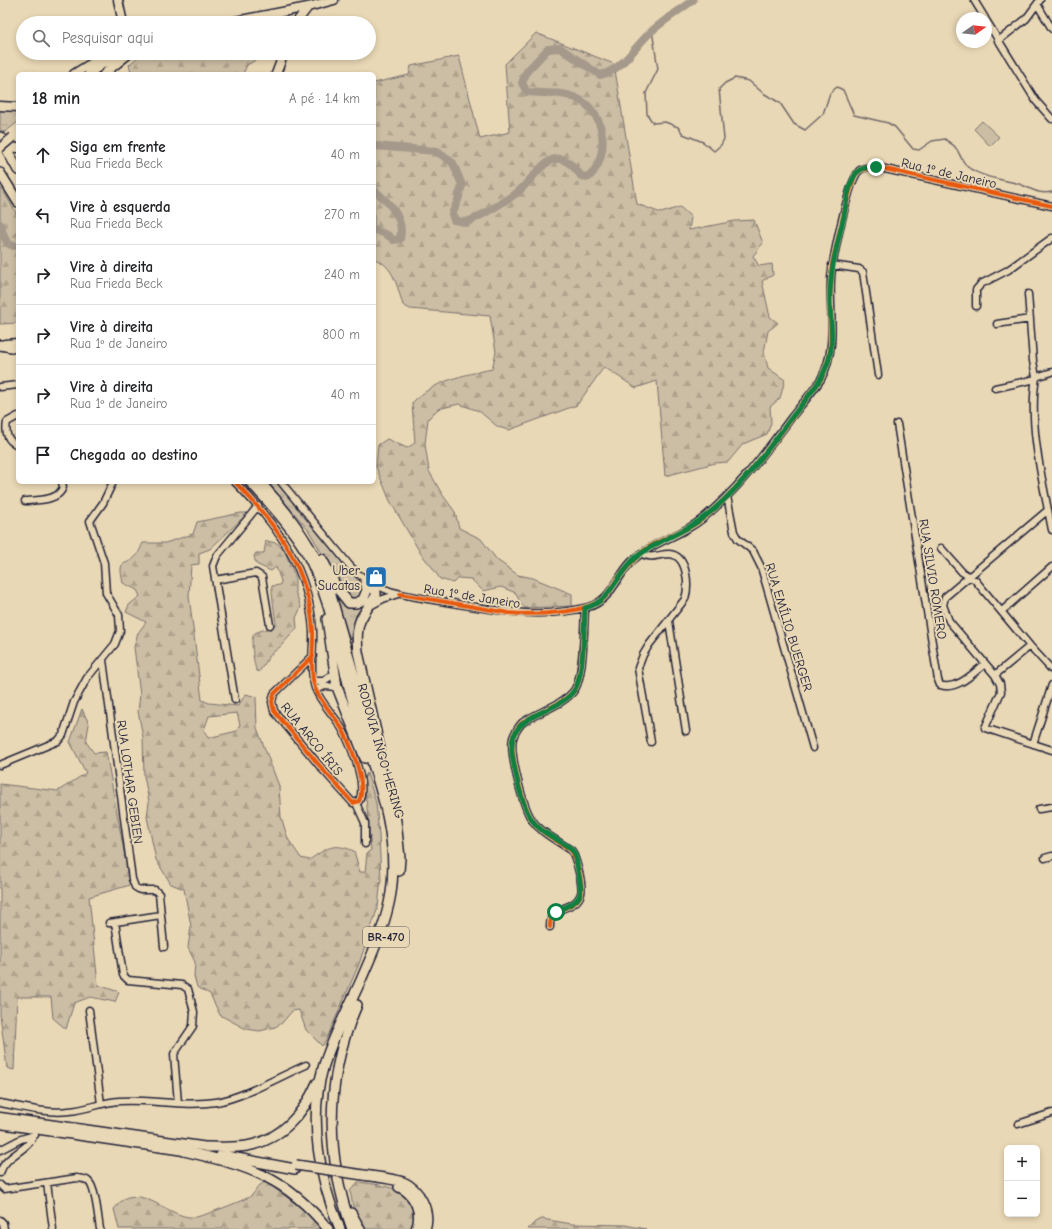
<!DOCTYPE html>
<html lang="pt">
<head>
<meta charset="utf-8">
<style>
	:root { --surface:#fff; --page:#f2f2f2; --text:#202124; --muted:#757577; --line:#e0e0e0 }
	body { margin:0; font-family:"Comic Neue",sans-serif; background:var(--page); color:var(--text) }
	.controls { position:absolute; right:12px; bottom:12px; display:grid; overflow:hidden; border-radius:6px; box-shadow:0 2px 6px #0003 }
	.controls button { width:36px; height:36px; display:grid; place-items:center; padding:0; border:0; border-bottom:1px solid var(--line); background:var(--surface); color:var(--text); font:20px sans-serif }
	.compass { position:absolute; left:956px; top:12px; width:36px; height:36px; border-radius:50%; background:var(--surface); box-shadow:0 2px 6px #0003; rotate:76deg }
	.stop { position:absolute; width:12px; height:12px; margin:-9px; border:3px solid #0b8043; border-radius:50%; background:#fff }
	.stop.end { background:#0b8043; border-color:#fff; box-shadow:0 1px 4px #0008 }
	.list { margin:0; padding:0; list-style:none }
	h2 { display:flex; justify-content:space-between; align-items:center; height:52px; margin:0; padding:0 16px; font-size:17px }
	h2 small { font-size:13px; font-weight:400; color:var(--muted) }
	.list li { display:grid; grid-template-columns:26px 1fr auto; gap:12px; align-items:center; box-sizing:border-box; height:60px; padding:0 16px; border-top:1px solid var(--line) }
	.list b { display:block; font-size:15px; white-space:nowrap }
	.list p { margin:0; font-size:13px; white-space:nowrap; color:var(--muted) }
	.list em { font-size:13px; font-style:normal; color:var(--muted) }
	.icon { flex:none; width:22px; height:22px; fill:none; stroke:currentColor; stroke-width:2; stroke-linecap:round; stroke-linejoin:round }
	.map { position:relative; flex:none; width:1052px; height:1229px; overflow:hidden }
	.search { position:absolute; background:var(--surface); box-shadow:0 2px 6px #0003; left:16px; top:16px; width:360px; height:44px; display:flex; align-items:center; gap:10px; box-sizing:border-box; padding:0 14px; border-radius:22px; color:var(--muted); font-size:15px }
	.panel { position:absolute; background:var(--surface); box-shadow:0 2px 6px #0003; left:16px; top:72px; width:360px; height:412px; border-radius:6px }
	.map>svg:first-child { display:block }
	.grass { fill:url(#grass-tufts); stroke:#777070 }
	.forest { fill:url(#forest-firs); stroke:#777070; fill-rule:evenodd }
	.pitch { fill:#ccbea4; stroke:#777070 }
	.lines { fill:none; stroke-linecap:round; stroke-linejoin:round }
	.stream { stroke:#71696b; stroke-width:1.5 }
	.river { stroke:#a5998b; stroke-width:8 }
	.minor-casing { stroke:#22223b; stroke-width:9 }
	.major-casing { stroke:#22223b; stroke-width:11 }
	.highway-casing { stroke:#22223b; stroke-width:12 }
	.minor { stroke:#e9d8b5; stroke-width:6 }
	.major { stroke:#e9d8b5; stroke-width:8 }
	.highway { stroke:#e9d8b5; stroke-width:9 }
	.major-bridge-casing { stroke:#22223b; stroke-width:11; stroke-linecap:butt }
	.highway-bridge-casing { stroke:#22223b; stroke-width:12; stroke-linecap:butt }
	.major-bridge { stroke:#e9d8b5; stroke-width:8 }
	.highway-bridge { stroke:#e9d8b5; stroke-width:9 }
	.cycleway-casing { stroke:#e9d8b5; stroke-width:6 }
	.cycleway { stroke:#e8590c; stroke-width:4 }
	.route { stroke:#0b8043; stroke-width:5 }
	.labels { text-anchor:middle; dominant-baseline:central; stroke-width:4; stroke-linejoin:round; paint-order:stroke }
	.shield { fill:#e9d8b5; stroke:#5e5960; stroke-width:1 }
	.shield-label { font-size:12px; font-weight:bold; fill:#22223b }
	.street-label { font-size:13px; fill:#22223b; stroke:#e9d8b5 }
	.poi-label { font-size:13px; fill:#22223b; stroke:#e9d8b5; text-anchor:end }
</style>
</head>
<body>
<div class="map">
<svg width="1052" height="1229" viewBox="0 0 1052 1229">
	<defs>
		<pattern id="grass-tufts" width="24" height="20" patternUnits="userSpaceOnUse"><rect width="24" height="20" fill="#ccbea4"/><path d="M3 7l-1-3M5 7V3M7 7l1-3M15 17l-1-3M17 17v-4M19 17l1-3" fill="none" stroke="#afa38e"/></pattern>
		<pattern id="forest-firs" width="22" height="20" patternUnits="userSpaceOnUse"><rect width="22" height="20" fill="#ccbea4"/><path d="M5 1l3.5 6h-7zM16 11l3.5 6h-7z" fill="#afa38e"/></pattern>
	</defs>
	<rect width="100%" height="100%" fill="#e9d8b5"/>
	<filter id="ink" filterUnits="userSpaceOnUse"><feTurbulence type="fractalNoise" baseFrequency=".025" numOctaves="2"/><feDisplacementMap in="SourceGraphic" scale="8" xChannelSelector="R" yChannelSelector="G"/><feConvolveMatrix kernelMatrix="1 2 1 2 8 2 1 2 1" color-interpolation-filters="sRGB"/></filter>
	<g filter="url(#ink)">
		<path class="grass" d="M0,110L18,111V122L5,132L0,130Z
			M268,482H277L359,582L362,591L360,598L353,600L347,597L309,531Z
			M330,577L351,607L371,589L374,592L356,615L351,635L363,698Z"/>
		<path class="forest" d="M536,33L614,64L637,204L661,213L680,207L691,217L689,230L735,221L754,220L763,243L753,256L759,266L772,264L773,275L762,281L770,317L778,323L768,331L764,352L768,368L785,380L780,398L770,407L771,423L767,434L743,444L728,462L715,463L665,476L657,381L636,388L604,367L577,405L509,430L498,427L479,411L459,404L438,409L428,419L425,444L429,471L442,494L455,512L459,528L481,539L497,560L518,575L533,578L572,594V606L525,608L520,603L516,593L501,587L483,591L471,579L458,578L453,583L440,579L432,567L421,554L390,501L376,467L378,445L387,439L407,448L415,443L412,403C433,381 463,375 492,369L496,352L490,316L410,309L403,305C397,287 394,265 374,259V83L409,75L411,66L459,56L480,139L510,132L505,64Z
			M142,53H268L247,65L243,74H132L129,65Z
			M0,188L2,189L18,216V323L0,324Z
			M241,513H248L210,549L199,553V564L191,565L189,596L202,700L209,703L238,706L246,694L256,697L257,728L279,786L281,817L288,839L301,858L309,860C327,848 333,842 354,851L360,872H365L367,853L371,850L364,778L367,773L376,803L379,835L381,879L378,907L359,964L328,1036L322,1046L306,1030L299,1010L292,1011L282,1023L275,1027L260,1031L246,1029L220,1015L210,994L197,987L194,976L195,962L188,948L191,926L184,889L171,884L156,860L147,817L149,802L144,776L143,737L138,711L140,695L134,647L138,633L146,622L126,612L129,605L140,596L137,590L123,583C117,556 125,569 137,555C139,552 141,547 143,543H165L193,534L197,522ZM237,713L240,725L237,731L208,738L204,730L209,716Z
			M266,541L277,543L285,552L295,576V591L301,607L296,618L297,628L280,647L271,654L259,672L256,670C254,663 249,637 255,633C262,629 270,630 276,624C275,616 271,590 272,586L280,585L281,581L276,567L271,571L256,564L254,556L256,553H264Z
			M82,709L89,724L86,742L94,753L106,752L130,885L89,897L98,985L119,992L115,1002L90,997L74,1003L66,1029L53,1018L51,997H17L14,1070L7,1068L0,1015V784L58,791L86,773L70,742Z
			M266,1182L303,1209L322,1229H119L114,1209C118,1205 122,1199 128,1197C150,1192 174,1220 196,1217C203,1216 245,1200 251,1196C257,1191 256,1185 266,1182Z
			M358,1182C389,1186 421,1188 412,1229H363L354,1211L350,1191Z
			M542,1219L572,1224L625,1225L646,1229H528L535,1222Z"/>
		<path class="pitch" d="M982,121L999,137L990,146L974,129Z"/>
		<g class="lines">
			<path class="stream" d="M652,30L658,69L646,93L647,114L653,123L665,122L678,127L683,134L703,142L714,151L721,145L724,139L719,89L725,83L735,78L749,81L763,93L780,103L794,124L805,130L823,114L830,93L837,87L843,90L854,115L888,123L895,127L913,149L919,150L932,141L945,139C948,142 953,144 955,147C961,154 961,162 969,168C984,178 1000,179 1016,183C1031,187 1035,195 1052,192"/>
			<path class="river" d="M374,146L436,151L453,163L462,185L458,200L452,214L454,220C458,221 461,222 466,222C475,220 511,198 519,191C540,172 554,138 581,176L589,177C611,155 606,111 576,98C560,91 543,94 527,92L522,83L527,71L548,49L560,48L600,75C624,70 635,45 653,30C666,19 680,10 693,0
				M374,190C389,202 405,218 400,239L393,240L389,236L374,229
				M0,224C4,234 4,247 18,246"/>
			<g class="minor-casing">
				<path id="minor" d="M974,0L985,18
					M1037,4L1052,29
					M986,20L1036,101L1052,119
					M998,41L1026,19L1040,0
					M832,265L859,269L863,272L878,375
					M1028,294L1033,361L1036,377
					M976,306V290L981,284L1008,270L1052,238
					M997,324L1030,319
					M1052,372L1036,377C1028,425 1043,483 1052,530
					M0,387L18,385
					M995,388L1036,379
					M18,416L7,422C5,433 7,441 18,445
					M897,424L938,680L940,685C957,691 973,673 985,664
					M235,482C277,525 309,568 313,631C314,650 309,670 315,688C320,701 330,711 337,721C348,736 368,783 359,801L353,803L324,771L274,711L272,702L274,694L313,656
					M281,482L350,566C375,594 411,596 446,602C495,610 539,620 588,607C611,601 617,576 632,561C655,540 680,537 702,519C737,491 764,454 791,418C801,405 812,393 821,379C838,349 829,311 831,279C832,262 849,177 860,170C865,167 871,167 876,167L1052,206
					M727,496L734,532L738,539L753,551L761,567L813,748
					M25,501C37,500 59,501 63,487L62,482
					M1048,510L945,597L943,605L949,621L995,675L1000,684L1001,692L985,728L1052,750
					M941,548L962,572L975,580L1030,646L1052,670
					M641,553C651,560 658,554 669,554C688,555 689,586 685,599L649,645L643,655L638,668L651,742
					M215,580L256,573L262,577L270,625
					M370,606L383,599L398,594
					M1002,611L1052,567
					M669,621L686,731
					M103,660L132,879L135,887L140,890H155L159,894L164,947
					M995,675L1030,646
					M313,681H324L334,674
					M316,690L325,686L337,687
					M235,700L213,566L217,556L258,506
					M1033,744L1052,685
					M0,765L58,741L63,735L74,702L87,678L115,644L120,631L119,615L106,593L104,563L90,521L103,503L113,482
					M356,803L365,823V844
					M1039,809L1052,807
					M1045,858L1052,856
					M115,922L123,975L128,980L182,985L188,989L194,1012L193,1026L174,1054L178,1103
					M109,923L161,915
					M550,927C549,904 573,912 580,896C585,888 576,860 572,851C559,841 542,834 532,820C523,807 509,753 513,738C514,734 519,726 522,723C537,712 566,704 575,689C584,674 584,626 585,608
					M89,1010L101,1104
					M0,1103C22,1107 47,1114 69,1111C86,1110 102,1102 119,1101C152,1099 184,1107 216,1102C242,1098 281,1076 306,1065
					M1018,1124L1052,1113
					M0,1150L21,1139L35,1135
					M0,1173C5,1155 28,1151 34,1135
					M47,1183L53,1229
					M0,1185L4,1189L77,1178C81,1179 86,1178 89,1182C96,1189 98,1218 100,1229
					M0,1220L3,1223L4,1229"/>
			</g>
			<g class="major-casing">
				<path id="major" d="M118,0L123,23
					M271,14L284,23
					M225,23L308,7L334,0
					M296,23L308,7
					M74,74L108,53
					M89,74L101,65L123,53
					M104,74L130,53
					M276,74L284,53
					M0,106L18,107
					M6,147L18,148
					M5,344L18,343
					M0,1117L208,1147
					M0,1124L184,1151"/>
			</g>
			<g class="highway-casing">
				<path id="highway" d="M0,137L18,170
					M0,173L18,202
					M0,345L18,348
					M250,482C270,503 290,525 305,550C330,595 338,647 351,695C369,760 401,825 391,893C386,924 373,952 361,980C348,1009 332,1038 323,1068C308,1120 320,1181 340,1229
					M260,482C289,513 312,545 328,585L396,821L400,858L399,871
					M322,559L337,588L349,603H356L363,600L367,590L365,581
					M372,586L376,592V596C360,618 355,623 358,652L380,749
					M327,619L337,687L365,758
					M208,1147C221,1147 234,1148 247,1146C281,1140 304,1113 317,1083
					M184,1151C248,1166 285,1176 328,1229
					M221,1155L295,1169
					M363,1175C376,1177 390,1178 403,1182C420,1189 431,1212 425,1229
					M399,1187C415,1194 423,1213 416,1229
					M351,1213L360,1229
					M352,1229C325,1154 325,1078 357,1005"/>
			</g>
			<use href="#minor" class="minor"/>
			<use href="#major" class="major"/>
			<use href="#highway" class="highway"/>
			<g class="major-bridge-casing">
				<path id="major-bridge" d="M0,148L13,137"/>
			</g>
			<g class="highway-bridge-casing">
				<path id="highway-bridge" d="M296,1165L363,1175"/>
			</g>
			<use href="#major-bridge" class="major-bridge"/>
			<use href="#highway-bridge" class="highway-bridge"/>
			<g class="cycleway-casing">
				<path id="cycleway" d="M235,482C277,525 309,568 313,631C314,650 309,670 315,688C320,701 330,711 337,721C348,736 368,783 359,801L353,803L324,771L274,711L272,702L274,694L313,656
					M400,594L509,613C532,615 587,614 604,598C609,593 612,587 616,581C625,570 633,559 645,550C662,537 684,533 701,520C746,486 786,424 821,379L829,359L831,346L830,295L832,265L848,197L855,175L860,170L876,167L1052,206
					M550,927C549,904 573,912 580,896C585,888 576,860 572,851C559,841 542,834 532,820C523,807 509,753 513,738C514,734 519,726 522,723C537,712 566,704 575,689C584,674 584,626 585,608"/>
			</g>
			<use href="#cycleway" class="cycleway"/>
		</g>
	</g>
	<g class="lines" filter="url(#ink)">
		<path class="route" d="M556,912C581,899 584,900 578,871C577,865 577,856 573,851C563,840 543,836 532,820C521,805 515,772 512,754C507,710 559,716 575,689C584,674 584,626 585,608C611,602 617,574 635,558C656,541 679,535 700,520C736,495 766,452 792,417C806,399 823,381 829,359C835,338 829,314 830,293C831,266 838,242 844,216C846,203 848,186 855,175C860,167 868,167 876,167"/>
	</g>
	<defs>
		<g id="shop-square" transform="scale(1.15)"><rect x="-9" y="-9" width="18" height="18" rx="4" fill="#1f6fb2" stroke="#e9d8b5"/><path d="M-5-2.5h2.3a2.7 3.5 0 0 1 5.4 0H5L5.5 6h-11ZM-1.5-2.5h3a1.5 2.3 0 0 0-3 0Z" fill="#fff"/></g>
	</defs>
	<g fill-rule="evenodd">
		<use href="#shop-square" x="376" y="577"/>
	</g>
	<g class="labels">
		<rect class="shield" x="363" y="927" width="46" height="20" rx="3"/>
		<g class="shield-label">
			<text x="386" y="937">BR-470</text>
		</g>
		<g class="street-label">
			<text transform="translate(949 173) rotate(13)">Rua 1º de Janeiro</text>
			<text transform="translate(933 579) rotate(81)">RUA SILVIO ROMERO</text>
			<text transform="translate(472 596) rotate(9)">Rua 1º de Janeiro</text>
			<text transform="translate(789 627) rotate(73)">RUA EMÍLIO BUERGER</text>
			<text transform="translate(312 739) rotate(51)">RUA ARCO ÍRIS</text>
			<text transform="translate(381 751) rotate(74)">RODOVIA INGO HERING</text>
			<text transform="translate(130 782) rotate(82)">RUA LOTHAR GEBIEN</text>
		</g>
		<g class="poi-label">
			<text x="360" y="570">Uber<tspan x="360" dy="15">Sucatas</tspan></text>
		</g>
	</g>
</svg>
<div class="controls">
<button>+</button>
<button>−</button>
</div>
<svg class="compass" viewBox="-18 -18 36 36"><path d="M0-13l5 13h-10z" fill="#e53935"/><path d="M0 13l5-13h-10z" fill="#757577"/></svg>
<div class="stop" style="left:556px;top:912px"></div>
<div class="stop end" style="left:876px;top:167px"></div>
<div class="search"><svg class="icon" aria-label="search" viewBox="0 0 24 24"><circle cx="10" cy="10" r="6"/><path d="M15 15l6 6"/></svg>Pesquisar aqui</div>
<section class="panel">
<h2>18 min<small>A pé · 1.4 km</small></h2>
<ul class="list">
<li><svg class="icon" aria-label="ahead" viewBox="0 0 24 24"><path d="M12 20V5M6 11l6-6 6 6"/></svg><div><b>Siga em frente</b><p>Rua Frieda Beck</p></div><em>40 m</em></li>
<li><svg class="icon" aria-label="left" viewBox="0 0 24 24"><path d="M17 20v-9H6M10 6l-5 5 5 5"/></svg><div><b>Vire à esquerda</b><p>Rua Frieda Beck</p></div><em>270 m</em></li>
<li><svg class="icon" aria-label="right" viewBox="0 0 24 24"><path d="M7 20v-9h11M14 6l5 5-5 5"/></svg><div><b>Vire à direita</b><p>Rua Frieda Beck</p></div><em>240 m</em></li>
<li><svg class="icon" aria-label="right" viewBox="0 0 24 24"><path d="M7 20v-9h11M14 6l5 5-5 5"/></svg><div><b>Vire à direita</b><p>Rua 1º de Janeiro</p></div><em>800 m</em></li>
<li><svg class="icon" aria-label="right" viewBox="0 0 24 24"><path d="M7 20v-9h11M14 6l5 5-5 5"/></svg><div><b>Vire à direita</b><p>Rua 1º de Janeiro</p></div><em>40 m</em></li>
<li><svg class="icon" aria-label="arrive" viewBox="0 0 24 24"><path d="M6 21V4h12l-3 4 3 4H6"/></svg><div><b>Chegada ao destino</b></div></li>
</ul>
</section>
</div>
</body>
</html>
